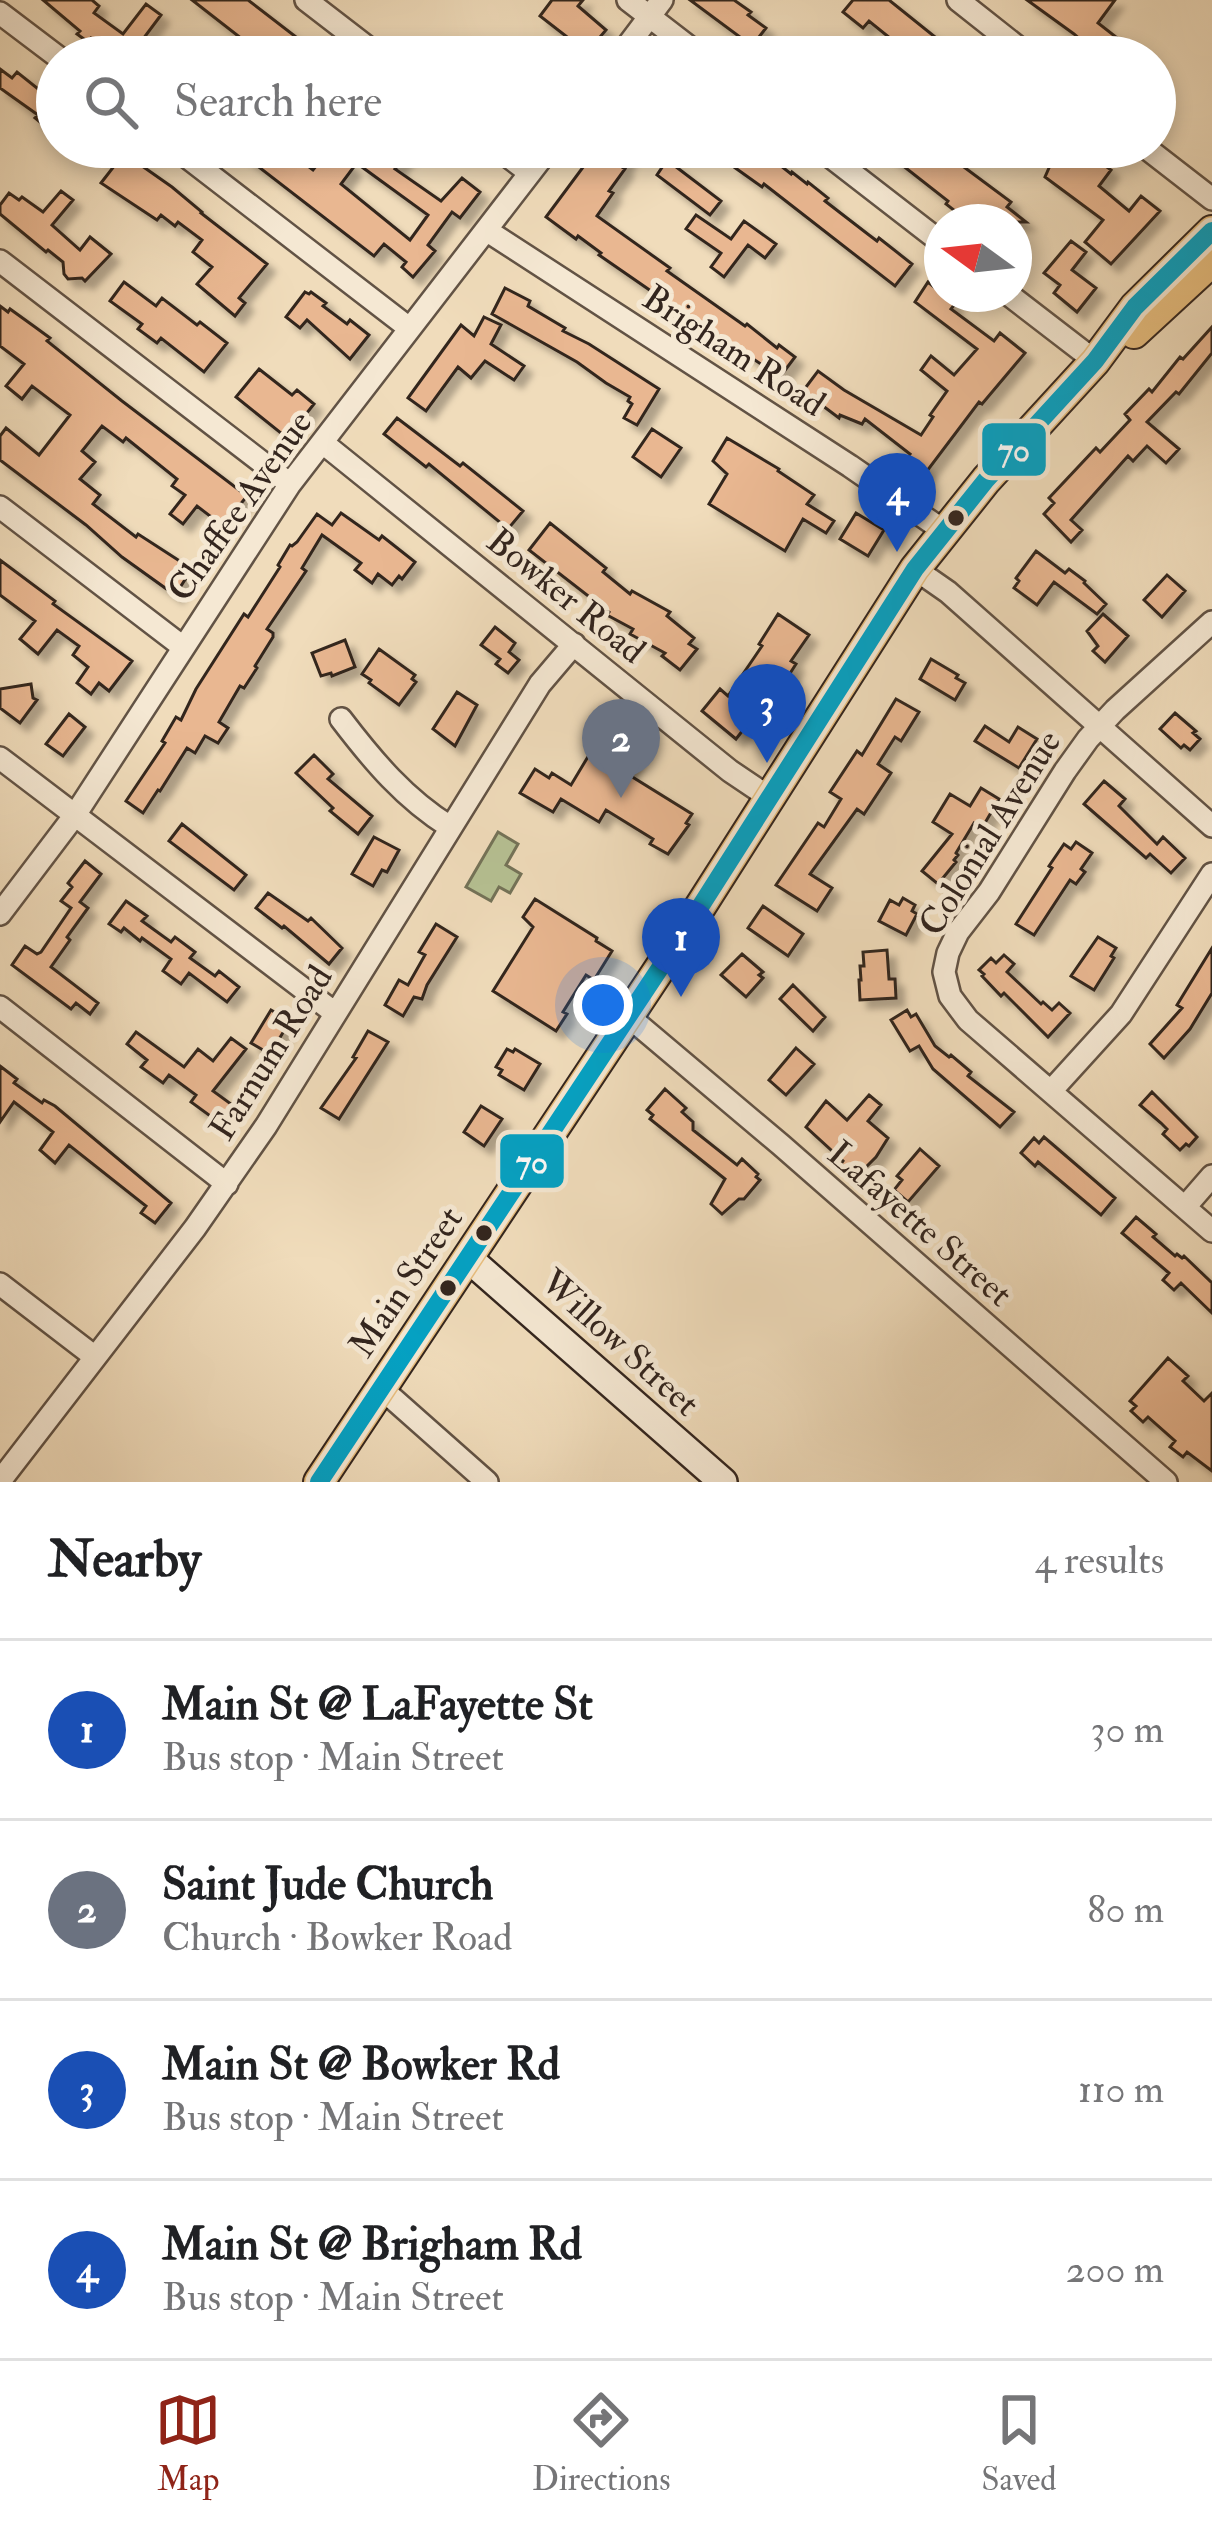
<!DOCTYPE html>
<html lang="en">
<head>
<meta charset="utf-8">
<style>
	:root { --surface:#fff; --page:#f2f2f2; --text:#202124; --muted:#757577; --line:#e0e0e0; --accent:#8f2418 }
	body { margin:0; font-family:"IM FELL Double Pica",serif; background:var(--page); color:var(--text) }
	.compass { position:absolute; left:924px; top:204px; width:108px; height:108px; border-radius:50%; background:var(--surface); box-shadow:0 6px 18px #0003; rotate:285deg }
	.you { position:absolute; left:603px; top:1005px; width:42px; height:42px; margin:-30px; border:9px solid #fff; border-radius:50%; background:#1a73e8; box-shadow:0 0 0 18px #1a73e833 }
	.badge { display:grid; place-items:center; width:78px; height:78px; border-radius:50%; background:var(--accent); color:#fff; font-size:39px; font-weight:700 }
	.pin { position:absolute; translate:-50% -99px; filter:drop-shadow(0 3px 6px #0008) }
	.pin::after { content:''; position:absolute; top:63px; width:42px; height:36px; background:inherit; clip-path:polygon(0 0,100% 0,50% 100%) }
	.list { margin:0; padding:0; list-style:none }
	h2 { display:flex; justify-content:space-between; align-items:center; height:156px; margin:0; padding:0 48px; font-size:51px }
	h2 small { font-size:39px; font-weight:400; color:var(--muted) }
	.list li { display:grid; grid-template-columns:78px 1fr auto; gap:36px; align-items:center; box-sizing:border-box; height:180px; padding:0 48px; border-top:3px solid var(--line) }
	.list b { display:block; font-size:45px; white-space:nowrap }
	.list p { margin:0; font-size:39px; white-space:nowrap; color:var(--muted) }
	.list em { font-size:39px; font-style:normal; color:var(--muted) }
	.icon { flex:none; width:66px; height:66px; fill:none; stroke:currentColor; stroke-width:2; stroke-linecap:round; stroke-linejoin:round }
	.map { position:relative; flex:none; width:1212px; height:1482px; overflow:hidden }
	.search { position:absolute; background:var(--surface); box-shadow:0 6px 18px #0003; left:36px; right:36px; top:36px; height:132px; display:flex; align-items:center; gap:30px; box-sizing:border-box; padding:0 42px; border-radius:66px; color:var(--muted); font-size:45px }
	.sheet { height:876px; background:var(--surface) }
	nav { display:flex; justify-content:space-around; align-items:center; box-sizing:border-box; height:168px; border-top:3px solid var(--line); background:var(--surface); font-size:33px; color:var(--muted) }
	nav a { display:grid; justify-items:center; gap:6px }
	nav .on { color:var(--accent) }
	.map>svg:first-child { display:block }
	.green { fill:#b6c193; stroke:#747358; stroke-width:3 }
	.building { fill:#e9b791; stroke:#33251e; stroke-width:3; filter:url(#shadow) }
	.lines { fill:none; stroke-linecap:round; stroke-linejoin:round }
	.street-casing { stroke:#625345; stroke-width:26 }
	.secondary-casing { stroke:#33251e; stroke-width:32 }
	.primary-casing { stroke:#33251e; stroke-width:34 }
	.street { stroke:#f5e8d3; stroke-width:21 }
	.secondary { stroke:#f5e8d3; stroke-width:27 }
	.primary { stroke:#e8be7e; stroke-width:30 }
	.bus-1-casing { stroke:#f5e8d3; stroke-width:27 }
	.bus-1 { stroke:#03a2c5; stroke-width:18 }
	.bus-dot { fill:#33251e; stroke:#f5e8d3; stroke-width:4.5 }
	.labels { text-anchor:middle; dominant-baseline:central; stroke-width:10; stroke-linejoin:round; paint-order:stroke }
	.street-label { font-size:36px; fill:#33251e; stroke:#f5e8d3 }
	.line-badge { stroke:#f5e8d3; stroke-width:4.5 }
	.badge-label { font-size:33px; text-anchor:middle; font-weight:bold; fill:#fff }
</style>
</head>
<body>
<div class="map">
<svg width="1212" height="1482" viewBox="0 0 1212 1482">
	<defs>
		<filter id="shadow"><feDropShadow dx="8" dy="8" stdDeviation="3" flood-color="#0004"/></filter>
	</defs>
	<rect width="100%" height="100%" fill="#f0dcbb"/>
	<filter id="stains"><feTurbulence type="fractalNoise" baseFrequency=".00167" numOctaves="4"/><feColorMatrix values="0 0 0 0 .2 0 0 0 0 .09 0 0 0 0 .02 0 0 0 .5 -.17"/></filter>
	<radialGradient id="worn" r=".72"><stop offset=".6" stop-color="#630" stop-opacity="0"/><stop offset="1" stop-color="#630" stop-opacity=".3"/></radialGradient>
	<path class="green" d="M498,832L518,844L506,865L521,874L510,893L499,887L491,901L466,887Z"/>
	<path class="building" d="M43,0H92L99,6L94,13L123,34L146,4L161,15L143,39L165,57H117L91,38L88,42L77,34L80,31Z
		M192,0H248L322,57H249L255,49Z
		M552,0H583L578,6L606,30L583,57H557L571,40L540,16Z
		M690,0H734L751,12L748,15L766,28L752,46Z
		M853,0H889L960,57H901L906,51L869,21L863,28L843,12Z
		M1027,0H1115L1098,23L1130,48L1123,57H1100L1074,34Z
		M0,69L12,78L17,72L57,104V136L35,118L38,115L0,88Z
		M93,147H115L172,187L202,212L201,213L267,264L239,298L245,303L235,316L197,284L212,267L193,252L202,240L178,222L175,226L161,215L157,220L101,183L115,165Z
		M233,147H283L313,170L329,150L353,168L341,184L410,240L428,215L362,167L375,147H413L395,169L441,201L462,178L480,192L460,218L452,212L428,245L435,251L413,277L402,267L406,262L384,244L374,256Z
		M598,147H615L628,157L622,167L625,169L609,191L613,193L597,216L670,268L667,271L745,326L747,324L777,348L779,345L795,357L780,377L688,315L684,320L661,305L664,300L599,255L601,253L578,236L576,239L546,217Z
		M734,147H772L766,154L791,174L792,172L807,184L808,182L828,198L825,201L869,235L877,241L879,238L912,264L895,286L764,184L762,187L734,167L737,162L728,155Z
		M879,147H937L1011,202L1007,207L1026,222H969L946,204L948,201Z
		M1033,147H1080L1111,170L1099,186L1129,211L1141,196L1160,211L1111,264L1085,242L1103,220L1045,177L1052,161Z
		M667,160L721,201L710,215L657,175Z
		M61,191L73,200L52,225L80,250L90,237L111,254L85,281L82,278L68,279L64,274L63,262L48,250L46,252L0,214V205L9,193L19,200L22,197L43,212Z
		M696,215L731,239L744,221L776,244L765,258L748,245L724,277L711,267L721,253L686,229Z
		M1071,241L1086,252L1072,270L1096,288L1077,312L1054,293L1060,285L1044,273Z
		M124,282L156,306L162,298L197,325L200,322L227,343L204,372L161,338L157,343L138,329L142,324L110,301Z
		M928,282L955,304L951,309L994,341L1000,333L1025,353L982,404L979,402L921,479L918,477L914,482L898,469L910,454L865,419L862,424L840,415L839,418L803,391L818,371L844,390L921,435L933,417L930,415L947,391L921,370L931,356L954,375L977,349L915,302Z
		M505,288L530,301L528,306L565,328L563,331L589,344L659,389L637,425L624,418L632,404L628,401L630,397L606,383L577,362L492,314Z
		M305,292L309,294L311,292L326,303L323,306L347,324L350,320L369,335L350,359L307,320L300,328L286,317Z
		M0,306L8,312L10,309L35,327L50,338L47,341L122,401L247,496L223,526L197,506L183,524L170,514L185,495L172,486L177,479L126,438L123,442L102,426L82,451L95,462L80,479L100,495L93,504L136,537L138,534L192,569L175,595L122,557L86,525L0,460V436L6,428L39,455L70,415L32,386L22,399L6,386L24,364L0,346Z
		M484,317L501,325L491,344L524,366L514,380L485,361L471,378L458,367L426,411L408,398L461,325L474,336Z
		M1212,327V353L1179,394L1176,392L1147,422L1179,449L1166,463L1147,446L1133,461L1128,456L1071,520L1082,530L1071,542L1044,514L1054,503L1049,498L1096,448L1100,452L1130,420L1125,414L1149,389L1152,392L1180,357L1183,359Z
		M259,369L292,395L297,390L314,404L287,438L236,397Z
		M397,418L460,466L463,463L523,511L508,529L429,464L426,467L384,434Z
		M652,429L681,448L661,477L633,457Z
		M727,438L779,469L778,471L814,495L807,504L834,521L826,533L803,519L785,551L709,504L727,474L713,461Z
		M341,513L379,540L382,536L415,562L402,579L399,576L392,585L378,574L372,583L355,570L361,563L322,535L302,568L306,571L267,629L273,633V637L255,666L257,668L244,688L240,686L219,722L228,728L218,743L205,736L195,753L187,748L160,791L158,790L143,813L126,801L165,743L162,741L176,717L181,720L196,689L244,614L248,617L280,567L278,565L290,545L292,546L297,542L317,514L332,525Z
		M856,513L884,530L868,556L840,539Z
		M550,523L606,568L603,572L630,594L632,591L670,612L667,616L694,638L689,644L697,649L680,670L662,656L665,653L630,634L633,629L607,615L609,612L529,550Z
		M1036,551L1065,573L1069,569L1085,581L1084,583L1106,604L1097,614L1054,582L1037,605L1014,588L1019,581L1016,578Z
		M0,560L55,601L53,604L132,661L109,691L99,683L91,694L77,683L88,667L73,655L79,646L57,630L38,654L20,639L35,621L0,595Z
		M1167,575L1185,591L1162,617L1144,600Z
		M778,614L809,635L791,661L796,664L780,689L777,687L736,739L702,711L720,689L728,696L762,646L759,644Z
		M1103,614L1128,636L1105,662L1093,651L1098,646L1087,631Z
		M495,627L515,643L509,652L519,660L508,673L496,664L500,659L481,645Z
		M345,640L355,667L332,676L331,673L321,676L312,653Z
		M379,649L415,675L412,679L416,682L399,705L369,683L371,680L362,674Z
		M931,659L958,675L956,678L965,683L955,700L920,679Z
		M31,684L33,698L37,700L20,723L0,708V689Z
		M457,692L477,705L455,746L433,729Z
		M896,699L919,712L901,741L895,737L878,764L891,773L864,814L857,809L810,874L832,888L817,911L776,885L818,823L824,827L841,799L830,792L857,751L862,755Z
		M1175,713L1196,731L1193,733L1200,739L1190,750L1184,745L1181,748L1160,729Z
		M69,714L85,727L63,756L46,744Z
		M985,726L1009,742L1018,727L1037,739L1019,768L975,741Z
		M595,745L617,758L621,751L635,760L626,773L692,814L686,823L689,825L668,854L650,844L653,839L606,810L599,822L561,799L553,812L520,793L535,769L549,778L552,773L571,785Z
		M314,755L333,774L328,779L372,816L358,834L330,811L333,808L296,773Z
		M1104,781L1125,799L1119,806L1157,844L1163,837L1185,858L1171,873L1150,854L1146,858L1084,804Z
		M981,788L999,799L982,828L974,823L956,853L958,855L954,860L956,862L938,884L922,871L952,834L933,822L950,794L970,806Z
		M182,824L246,875L234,890L169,841Z
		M374,837L399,850L387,872L382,870L373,886L352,874Z
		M1076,842L1092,853L1081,869L1085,872L1076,884L1070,880L1034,935L1016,924L1052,868L1049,866L1064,844L1071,849Z
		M85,861L101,874L80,902L88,908L67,937L70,940L51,967L98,1003L90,1014L76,1003L71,1009L12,965L25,946L37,954L41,952L71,908L61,901L72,887L68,883Z
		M268,893L308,921L311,918L342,948L329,964L284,926L282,928L256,908Z
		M903,898L915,905L912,911L917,914L906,935L879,921L890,900L899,905Z
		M535,899L597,938L596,941L612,951L594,980L586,975L563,1012L567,1014L556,1031L493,991L533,927L523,917Z
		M126,901L147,916L142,921L171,942L175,937L195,952L190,958L215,976L219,971L239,987L227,1002L189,973L181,984L163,971L171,959L142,938L140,941L124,928L121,932L109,924Z
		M763,906L803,934L788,956L748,928Z
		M436,924L457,937L427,985L422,999L414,997L403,1016L385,1005L399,980L408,985L425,955L419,952Z
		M1098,937L1116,948L1111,956L1114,958L1094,990L1071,976Z
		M1212,948V993L1190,1029L1164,1058L1150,1044L1182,1008L1177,1005Z
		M887,950L889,979H895L896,998L860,1000L859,980H861L860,966H864L863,952Z
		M742,954L763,972L759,975L763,978L746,997L721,975Z
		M1004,955L1014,964L1007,972L1041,1004L1043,1002L1052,1010L1059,1003L1070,1013L1048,1037L1004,993L1001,996L982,976L984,974L979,970L991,958L996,963Z
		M793,985L825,1017L813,1031L780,999Z
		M271,1010L290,1021L270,1054L251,1043Z
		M907,1010L911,1017L916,1014L935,1046L949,1057L951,1055L971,1072L968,1076L1014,1112L1000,1127L933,1069L919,1046L910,1051L891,1020Z
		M368,1031L388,1042L339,1119L321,1108L356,1058L353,1057Z
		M136,1032L184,1067L198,1049L213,1061L231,1038L246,1049L213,1091L231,1104L222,1117L217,1113L213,1118L191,1102L196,1095L169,1075L163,1083L141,1067L147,1060L127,1044Z
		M796,1048L814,1064L786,1095L769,1080Z
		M507,1049L513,1052L515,1049L540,1064L524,1090L499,1075L502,1070L496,1067Z
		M0,1066L17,1079L14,1083L42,1103L44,1100L55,1106L171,1203L155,1223L141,1213L146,1206L69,1145L55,1163L40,1150L53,1132L14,1102L0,1122Z
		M665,1089L686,1108L682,1112L693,1122V1130L737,1165L742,1159L758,1174L756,1177L760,1180L744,1199H739L722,1214L711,1204L725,1179L650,1119L653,1115L647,1110Z
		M1152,1092L1197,1137L1189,1146L1186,1144L1180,1150L1163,1134L1167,1129L1161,1123L1140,1105Z
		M869,1095L881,1105L868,1121L888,1138L876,1157L860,1173L852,1174L841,1164L843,1161L806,1127L826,1101L847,1120Z
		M481,1106L502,1119L484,1146L464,1132Z
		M1044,1137L1115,1198L1101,1215L1038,1162L1035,1166L1021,1153L1034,1138L1039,1143Z
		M920,1149L939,1166L908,1202L894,1190L902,1180L897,1176Z
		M1136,1217L1156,1234L1153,1237L1175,1256L1177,1254L1182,1258L1184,1256L1212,1283V1313L1181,1283L1174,1290L1163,1280L1169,1273L1122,1233Z
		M1168,1358L1188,1376L1183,1381L1204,1401L1212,1393V1471L1187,1452L1183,1457L1170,1447L1175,1441L1148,1417L1143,1422L1131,1411L1136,1406L1130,1401Z"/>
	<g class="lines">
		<g class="street-casing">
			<path id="street" d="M306,0L380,57
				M628,0L702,57
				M958,0L1030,57
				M0,13L58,57
				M619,57L662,0
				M174,147L409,328
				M496,147L530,173
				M818,147L942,243
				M1145,147L1212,199
				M486,230L850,466L944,531
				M0,261L290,484
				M1008,294L1095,361
				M323,443L730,771L770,798
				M0,507L183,647
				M915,569L948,592L1212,826
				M1212,622L1115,710L1088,739L1065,771L989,892L958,932L948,953L944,972L950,996L968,1020L1212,1231
				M341,719C373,761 405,799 450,827
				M0,758L335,1013
				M0,914L75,815L290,484L550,147
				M0,1007L227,1184
				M628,1016L781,1145L1166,1482
				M1051,1091L1121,1014L1212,874
				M1185,1207L1212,1176
				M0,1284L95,1357
				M382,1389L487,1482
				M0,1481L195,1228L266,1126L540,684L574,644"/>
		</g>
		<g class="secondary-casing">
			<path id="secondary" d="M469,1259L723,1482"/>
		</g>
		<g class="primary-casing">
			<path id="primary" d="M1134,333L1212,261
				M319,1482L686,929L915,569L986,480L1095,361L1135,307L1212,231"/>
		</g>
		<use href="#street" class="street"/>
		<use href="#secondary" class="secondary"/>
		<use href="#primary" class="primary"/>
		<g class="bus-1-casing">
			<path id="bus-1" d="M319,1482L686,929L915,569L986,480L1095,361L1135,307L1212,231"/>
		</g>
		<use href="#bus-1" class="bus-1"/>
	</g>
	<g class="bus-dot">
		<circle cx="956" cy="518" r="10"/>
		<circle cx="484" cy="1233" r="10"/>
		<circle cx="448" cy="1288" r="10"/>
	</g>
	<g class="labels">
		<g class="street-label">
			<text transform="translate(734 351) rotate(33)">Brigham Road</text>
			<text transform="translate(240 506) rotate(-55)">Chaffee Avenue</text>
			<text transform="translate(566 596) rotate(39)">Bowker Road</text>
			<text transform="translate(990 833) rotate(-58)">Colonial Avenue</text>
			<text transform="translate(271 1053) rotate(-58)">Farnum Road</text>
			<text transform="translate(920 1224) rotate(41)">Lafayette Street</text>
			<text transform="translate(406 1282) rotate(-56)">Main Street</text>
			<text transform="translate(620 1343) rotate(42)">Willow Street</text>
		</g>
	</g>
	<g class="line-badge">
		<rect x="980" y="421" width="68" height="57" rx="12" fill="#03a2c5"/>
		<rect x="498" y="1132" width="68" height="58" rx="12" fill="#03a2c5"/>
	</g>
	<g class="badge-label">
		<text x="1014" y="461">70</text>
		<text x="532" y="1173">70</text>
	</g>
	<rect width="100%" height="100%" filter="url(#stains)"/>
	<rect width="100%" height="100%" fill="url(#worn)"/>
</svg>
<svg class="compass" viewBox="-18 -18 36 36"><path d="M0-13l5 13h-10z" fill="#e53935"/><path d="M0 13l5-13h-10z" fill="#757577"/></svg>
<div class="you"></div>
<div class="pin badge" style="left:681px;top:997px;background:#1a4fb4">1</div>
<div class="pin badge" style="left:621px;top:798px;background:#6b7280">2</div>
<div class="pin badge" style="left:767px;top:763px;background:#1a4fb4">3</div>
<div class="pin badge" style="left:897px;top:552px;background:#1a4fb4">4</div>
<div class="search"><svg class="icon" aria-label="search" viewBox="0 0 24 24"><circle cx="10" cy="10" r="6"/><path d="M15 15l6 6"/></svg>Search here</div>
</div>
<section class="sheet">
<h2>Nearby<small>4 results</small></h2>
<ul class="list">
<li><span class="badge" style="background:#1a4fb4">1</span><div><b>Main St @ LaFayette St</b><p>Bus stop · Main Street</p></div><em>30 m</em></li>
<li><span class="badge" style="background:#6b7280">2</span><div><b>Saint Jude Church</b><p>Church · Bowker Road</p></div><em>80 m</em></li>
<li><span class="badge" style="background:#1a4fb4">3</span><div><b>Main St @ Bowker Rd</b><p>Bus stop · Main Street</p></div><em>110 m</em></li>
<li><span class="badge" style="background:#1a4fb4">4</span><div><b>Main St @ Brigham Rd</b><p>Bus stop · Main Street</p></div><em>200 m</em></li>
</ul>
</section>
<nav>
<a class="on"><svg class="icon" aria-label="map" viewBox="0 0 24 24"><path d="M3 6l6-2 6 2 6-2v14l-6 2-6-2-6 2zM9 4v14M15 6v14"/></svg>Map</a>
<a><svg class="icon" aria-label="directions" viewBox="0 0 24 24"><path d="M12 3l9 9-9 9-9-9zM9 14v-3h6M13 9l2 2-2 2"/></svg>Directions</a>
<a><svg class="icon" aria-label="saved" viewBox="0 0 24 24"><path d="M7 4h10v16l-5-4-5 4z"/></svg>Saved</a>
</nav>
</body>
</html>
